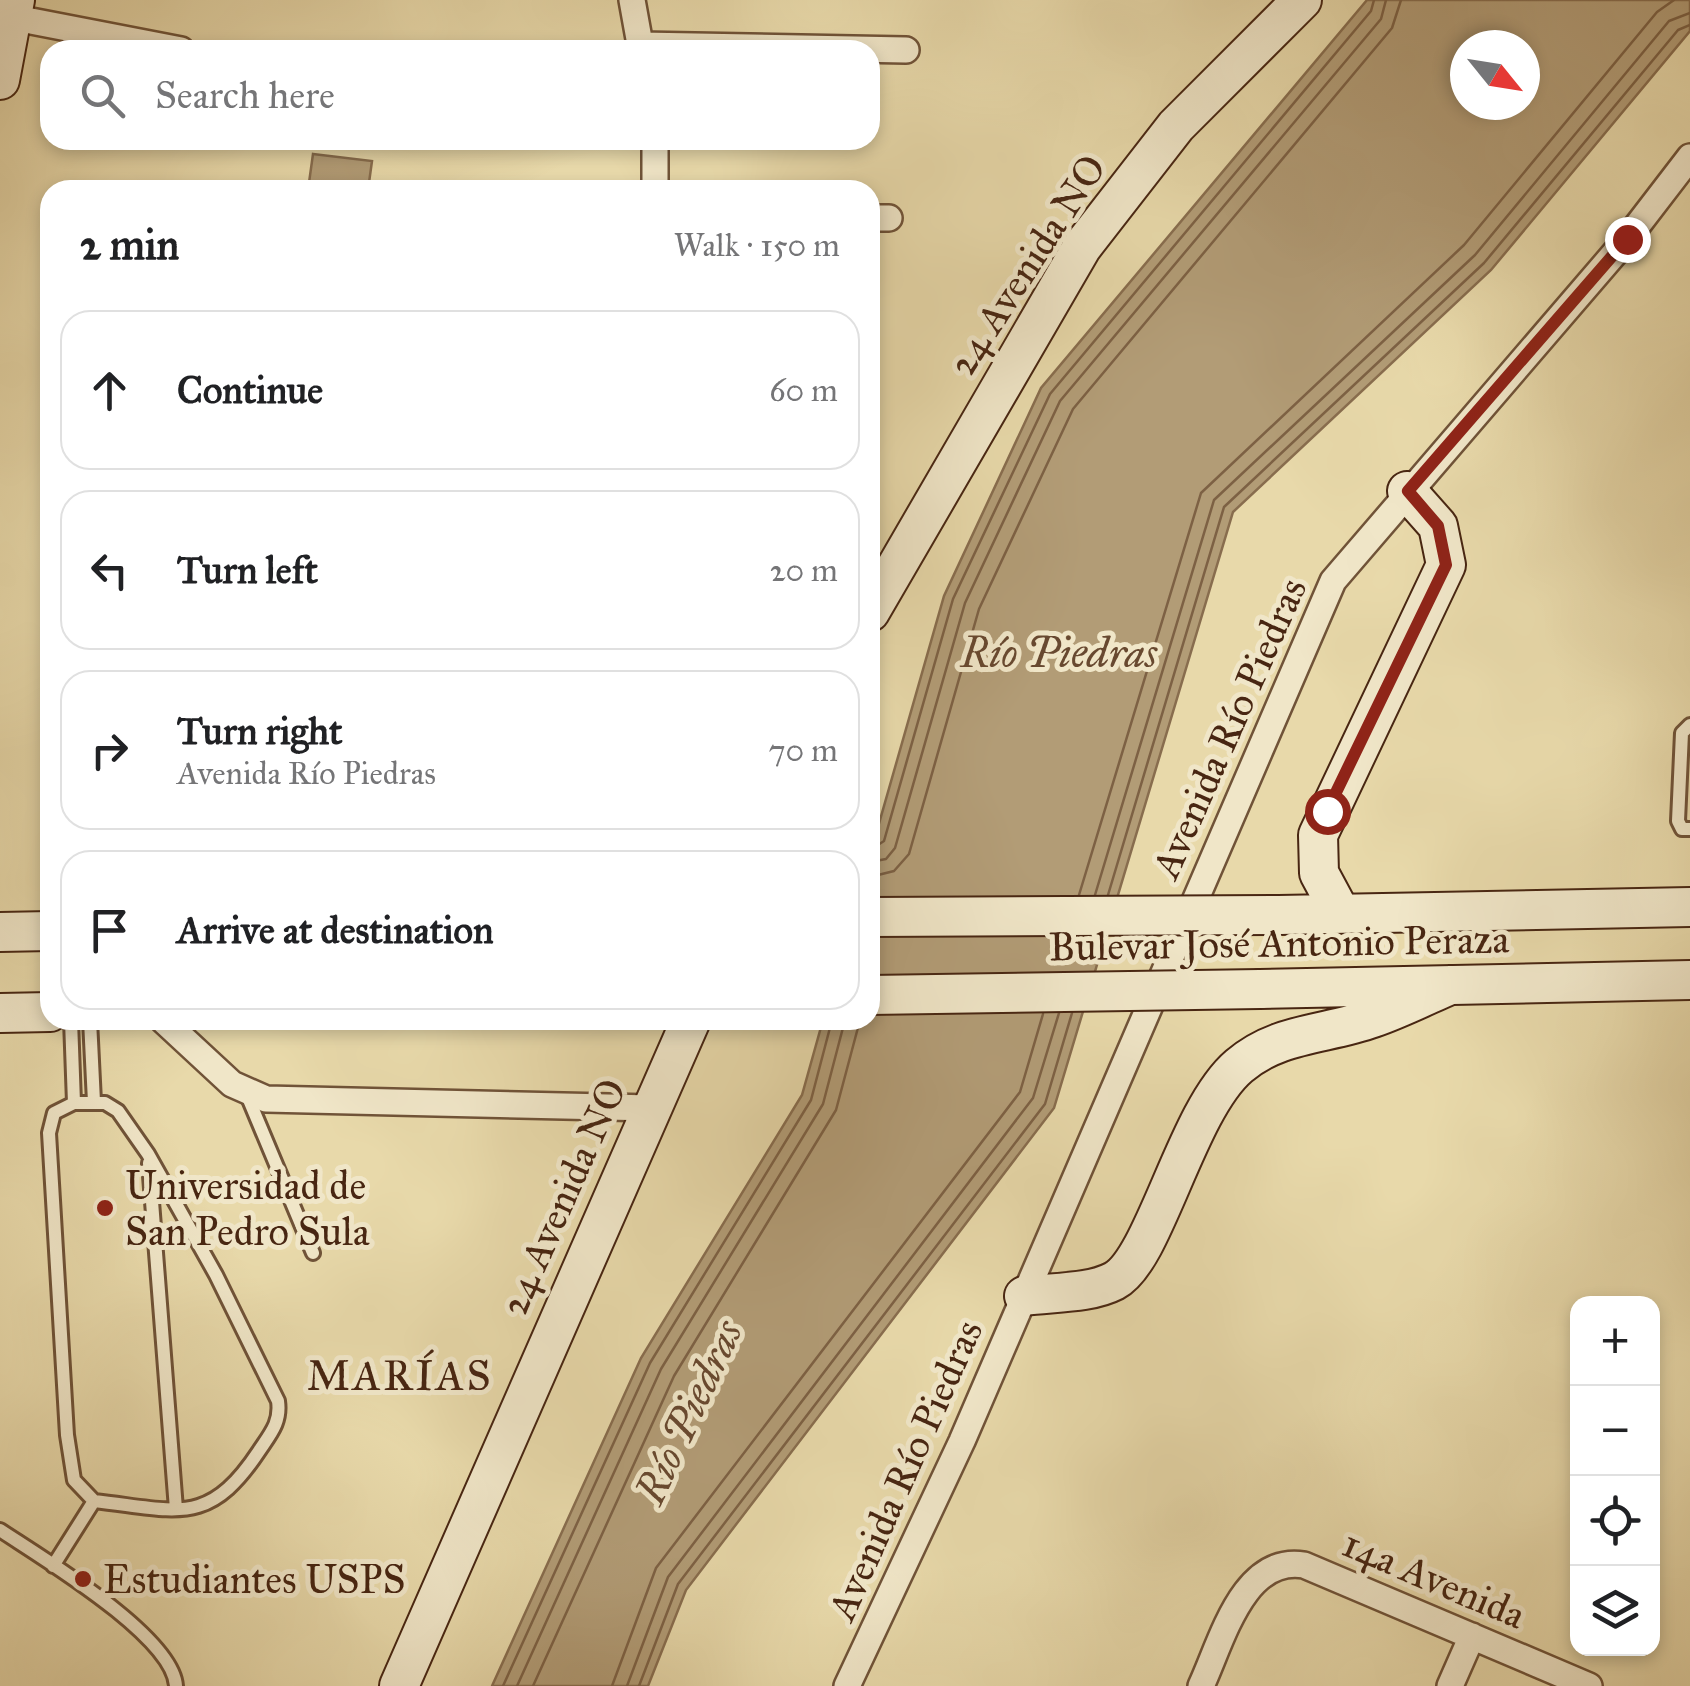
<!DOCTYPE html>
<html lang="en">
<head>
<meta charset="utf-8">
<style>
	:root { --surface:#fff; --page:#f2f2f2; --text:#202124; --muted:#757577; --line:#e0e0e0 }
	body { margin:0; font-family:"IM FELL Great Primer",serif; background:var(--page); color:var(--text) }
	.controls { position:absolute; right:30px; bottom:30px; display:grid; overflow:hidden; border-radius:20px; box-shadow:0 5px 15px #0003 }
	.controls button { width:90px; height:90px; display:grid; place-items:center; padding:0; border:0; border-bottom:2px solid var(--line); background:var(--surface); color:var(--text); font:50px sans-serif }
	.compass { position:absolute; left:1450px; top:30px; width:90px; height:90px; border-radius:50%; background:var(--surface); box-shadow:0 5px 15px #0003; rotate:120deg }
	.stop { position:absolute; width:30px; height:30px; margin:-22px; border:8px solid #8f2418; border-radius:50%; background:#fff }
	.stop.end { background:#8f2418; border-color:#fff; box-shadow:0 2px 10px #0008 }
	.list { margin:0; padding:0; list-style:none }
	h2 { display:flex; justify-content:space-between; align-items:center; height:130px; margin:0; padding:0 40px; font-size:42px }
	h2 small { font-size:32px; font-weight:400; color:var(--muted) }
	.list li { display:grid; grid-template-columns:65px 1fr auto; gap:30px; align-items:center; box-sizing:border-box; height:160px; margin:0 20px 20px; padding:0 20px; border:2px solid var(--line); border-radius:30px }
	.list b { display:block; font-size:38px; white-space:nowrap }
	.list p { margin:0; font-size:32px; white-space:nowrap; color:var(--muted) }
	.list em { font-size:32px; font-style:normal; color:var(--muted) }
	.icon { flex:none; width:55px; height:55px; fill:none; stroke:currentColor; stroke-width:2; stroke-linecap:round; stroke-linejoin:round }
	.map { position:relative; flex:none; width:1690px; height:1686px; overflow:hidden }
	.search { position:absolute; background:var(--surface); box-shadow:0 5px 15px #0003; left:40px; top:40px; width:840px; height:110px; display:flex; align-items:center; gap:25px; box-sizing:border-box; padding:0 35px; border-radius:30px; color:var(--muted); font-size:38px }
	.panel { position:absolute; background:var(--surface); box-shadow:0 5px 15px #0003; left:40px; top:180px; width:840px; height:850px; border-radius:30px }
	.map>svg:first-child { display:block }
	.water { fill:#b29c76; stroke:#886d4e; stroke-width:2.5; fill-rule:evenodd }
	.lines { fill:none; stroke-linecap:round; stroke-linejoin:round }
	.shore { stroke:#7d6144; stroke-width:2.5 }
	.lane-casing { stroke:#705338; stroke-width:18 }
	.street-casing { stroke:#705338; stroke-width:30 }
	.secondary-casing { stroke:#482612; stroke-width:42 }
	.lane { stroke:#f0e6c8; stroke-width:12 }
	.street { stroke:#f0e6c8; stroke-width:25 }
	.secondary { stroke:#f0e6c8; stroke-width:38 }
	.secondary-bridge-casing { stroke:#482612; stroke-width:42; stroke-linecap:butt }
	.secondary-bridge { stroke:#f0e6c8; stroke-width:38 }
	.route { stroke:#8f2418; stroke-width:12 }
	.poi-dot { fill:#8f2418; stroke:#f0e6c8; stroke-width:4 }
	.labels { text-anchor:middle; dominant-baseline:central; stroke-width:10; stroke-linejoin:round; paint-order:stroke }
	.street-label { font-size:40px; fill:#482612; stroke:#f0e6c8 }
	.poi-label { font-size:40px; fill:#482612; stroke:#f0e6c8; text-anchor:start }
	.water-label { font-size:42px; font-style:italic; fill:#684930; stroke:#f0e6c8 }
	.neighbourhood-label { font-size:42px; letter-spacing:2.5px; fill:#482612; stroke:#f0e6c8 }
</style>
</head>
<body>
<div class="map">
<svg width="1690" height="1686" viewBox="0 0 1690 1686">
	<rect width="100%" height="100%" fill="#e8d9aa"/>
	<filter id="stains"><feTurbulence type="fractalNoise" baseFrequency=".002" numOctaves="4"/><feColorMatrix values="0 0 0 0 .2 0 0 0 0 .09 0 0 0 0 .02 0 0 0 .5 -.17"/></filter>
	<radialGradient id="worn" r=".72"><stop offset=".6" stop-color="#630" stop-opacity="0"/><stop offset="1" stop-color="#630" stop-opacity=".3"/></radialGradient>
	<path class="water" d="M1367,0H1690V31L1491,270L1233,512L1054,1108L686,1590L648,1686H492L641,1358L802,1095L823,1020H870V855L944,596L1041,388ZM1465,45H1525V105H1465Z
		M313,154L372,161L368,190H308Z"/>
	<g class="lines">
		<path class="shore" d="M870,850L884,841L953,599L1050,394L1371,11L1374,0
			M870,862L886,859L895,848L965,603L1060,401L1381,19L1386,0
			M870,877L894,871L909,854L979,609L1073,409L1392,28L1401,0
			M1079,895L1201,493L1464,245L1657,12L1674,0
			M1095,895L1214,500L1475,255L1669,21L1690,13
			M1108,895L1224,507L1484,263L1678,30L1690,25
			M503,1686L650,1363L811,1100L832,1020
			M517,1686L661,1369L823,1104L845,1020
			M533,1686L674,1376L836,1110L860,1020
			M612,1686L656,1568L1020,1092L1043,1014
			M627,1686L668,1577L1033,1098L1059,1013
			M639,1686L678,1584L1045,1104L1072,1013"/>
		<g class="lane-casing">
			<path id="lane" d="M1690,725L1682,733L1678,821L1682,829H1690
				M71,1020L74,1103
				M90,1020L94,1102
				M247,1095L313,1253
				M74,1103H105L118,1111L148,1154L216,1275L278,1401C281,1422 271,1433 259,1451C208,1528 177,1510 94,1501L74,1480L67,1435L49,1133L54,1113Z
				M149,1163L176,1509
				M0,1530C42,1558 173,1636 176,1686
				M53,1566L94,1501"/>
		</g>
		<g class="street-casing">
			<path id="street" d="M632,0L641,50
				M0,15L181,50
				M640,45L906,50
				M655,190V140
				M870,218H889
				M163,1020L232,1084L266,1099L652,1108
				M847,1686L962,1441L1333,581L1627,239L1690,157
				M1201,1686C1222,1641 1243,1555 1304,1565L1589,1686
				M1450,1686L1472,1636"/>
		</g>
		<g class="secondary-casing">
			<path id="secondary" d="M0,80L15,0
				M870,612L1082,247L1176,126L1302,0
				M1341,914L1319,873L1318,835L1446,565L1438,526L1407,491
				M1279,915L1690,907
				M0,932L50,931
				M1260,989L1690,980
				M0,1013L50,1012
				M1024,1296C1052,1292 1089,1294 1114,1281C1155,1260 1186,1111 1239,1066C1279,1032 1326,1035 1373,1018C1399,1009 1425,996 1450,985
				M399,1686L691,1020"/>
		</g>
		<use href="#lane" class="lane"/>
		<use href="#street" class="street"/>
		<use href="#secondary" class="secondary"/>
		<g class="secondary-bridge-casing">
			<path id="secondary-bridge" d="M870,917L1279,915
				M870,995L1260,989"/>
		</g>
		<use href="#secondary-bridge" class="secondary-bridge"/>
	</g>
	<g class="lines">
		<path class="route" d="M1327,811L1446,565L1438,526L1408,491L1627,239"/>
	</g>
	<g class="poi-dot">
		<circle cx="105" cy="1208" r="10"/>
		<circle cx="83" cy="1579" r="10"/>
	</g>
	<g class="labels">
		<g class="street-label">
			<text transform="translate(1027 265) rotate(-57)">24 Avenida NO</text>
			<text transform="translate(1229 728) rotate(-66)">Avenida Río Piedras</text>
			<text transform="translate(1279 943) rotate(-1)">Bulevar José Antonio Peraza</text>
			<text transform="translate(563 1197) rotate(-66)">24 Avenida NO</text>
			<text transform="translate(905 1470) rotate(-66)">Avenida Río Piedras</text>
			<text transform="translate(1434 1579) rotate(23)">14a Avenida</text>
		</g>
		<g class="poi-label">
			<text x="125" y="1185">Universidad de<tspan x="125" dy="46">San Pedro Sula</tspan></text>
			<text x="103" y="1579">Estudiantes USPS</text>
		</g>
		<g class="water-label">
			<text x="1059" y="653">Río Piedras</text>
			<text transform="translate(689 1412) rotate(-65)">Río Piedras</text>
		</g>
		<g class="neighbourhood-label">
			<text x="400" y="1376">MARÍAS</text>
		</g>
	</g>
	<rect width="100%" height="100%" filter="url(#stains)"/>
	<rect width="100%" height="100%" fill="url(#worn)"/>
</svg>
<div class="controls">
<button>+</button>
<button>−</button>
<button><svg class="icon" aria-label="locate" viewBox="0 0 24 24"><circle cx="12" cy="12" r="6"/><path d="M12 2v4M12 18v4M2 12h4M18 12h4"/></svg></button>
<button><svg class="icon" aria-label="layers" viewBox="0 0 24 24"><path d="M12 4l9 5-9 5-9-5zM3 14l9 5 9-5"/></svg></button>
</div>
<svg class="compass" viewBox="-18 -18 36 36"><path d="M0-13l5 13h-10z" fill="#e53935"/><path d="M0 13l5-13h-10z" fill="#757577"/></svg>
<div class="stop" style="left:1327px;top:811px"></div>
<div class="stop end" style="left:1627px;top:239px"></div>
<div class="search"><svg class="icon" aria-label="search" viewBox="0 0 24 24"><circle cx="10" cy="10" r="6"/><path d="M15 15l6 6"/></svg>Search here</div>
<section class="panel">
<h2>2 min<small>Walk · 150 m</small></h2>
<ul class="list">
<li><svg class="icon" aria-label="ahead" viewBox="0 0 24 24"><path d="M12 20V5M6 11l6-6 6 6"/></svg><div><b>Continue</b></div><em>60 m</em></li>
<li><svg class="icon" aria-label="left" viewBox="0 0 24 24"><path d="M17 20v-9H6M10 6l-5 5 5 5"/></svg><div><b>Turn left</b></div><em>20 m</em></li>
<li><svg class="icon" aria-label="right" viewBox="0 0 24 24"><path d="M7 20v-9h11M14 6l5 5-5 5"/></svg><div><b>Turn right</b><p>Avenida Río Piedras</p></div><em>70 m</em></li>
<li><svg class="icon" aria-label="arrive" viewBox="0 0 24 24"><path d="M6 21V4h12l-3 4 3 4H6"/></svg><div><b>Arrive at destination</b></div></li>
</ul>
</section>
</div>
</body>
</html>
